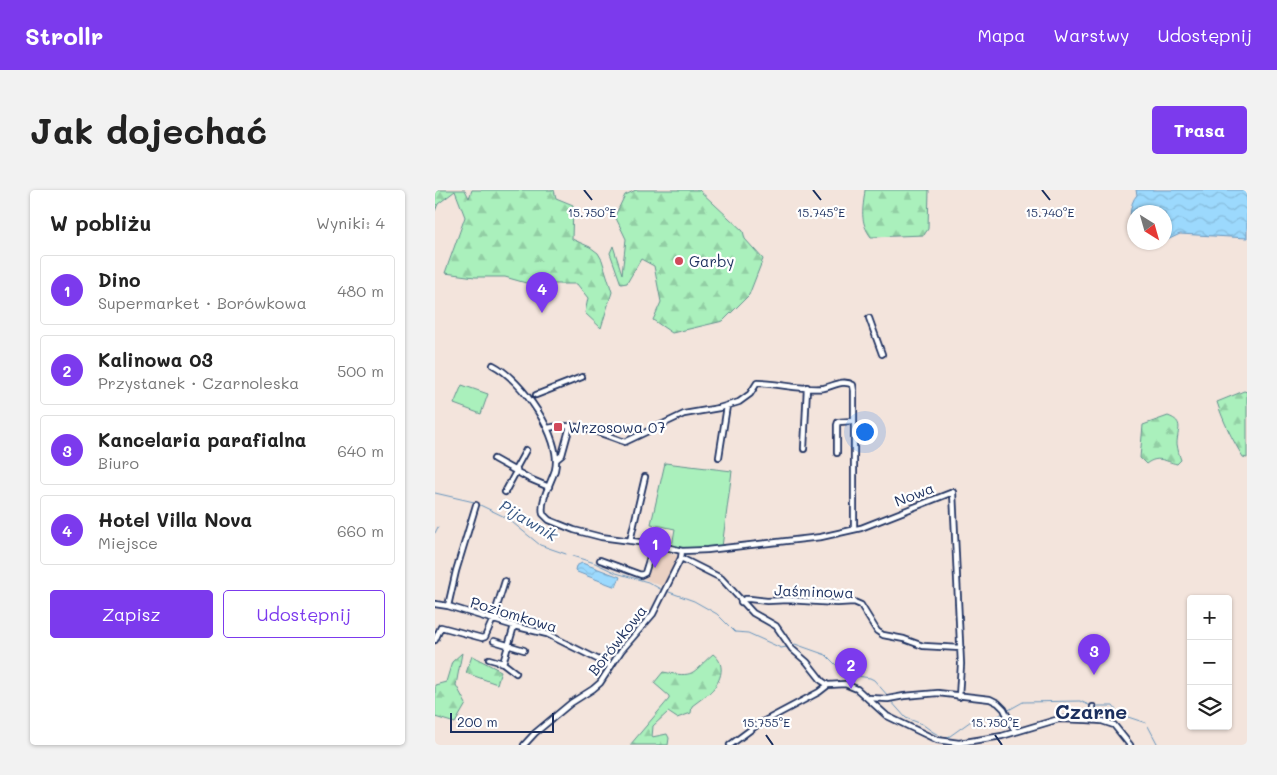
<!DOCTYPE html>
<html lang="pl">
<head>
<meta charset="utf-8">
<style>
	:root { --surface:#fff; --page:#f2f2f2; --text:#222; --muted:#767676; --line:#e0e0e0; --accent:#7c3aed }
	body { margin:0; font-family:Mali,sans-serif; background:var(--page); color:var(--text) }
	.controls { position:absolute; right:15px; bottom:15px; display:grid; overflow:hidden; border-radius:5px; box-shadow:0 1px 4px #0004 }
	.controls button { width:45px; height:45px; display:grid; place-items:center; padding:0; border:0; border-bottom:1px solid var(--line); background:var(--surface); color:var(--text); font:25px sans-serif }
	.compass { position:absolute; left:692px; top:15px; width:45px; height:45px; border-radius:50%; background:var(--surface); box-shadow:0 1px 4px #0004; rotate:143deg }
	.scale { position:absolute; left:15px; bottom:12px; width:104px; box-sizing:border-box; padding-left:5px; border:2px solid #1b2f5e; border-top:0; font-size:14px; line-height:18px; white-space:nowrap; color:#1b2f5e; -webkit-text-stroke:4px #fff; paint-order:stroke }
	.you { position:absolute; left:429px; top:241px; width:18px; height:18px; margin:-12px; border:4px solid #fff; border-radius:50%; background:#1a73e8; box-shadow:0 0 0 8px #1a73e833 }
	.badge { display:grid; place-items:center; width:32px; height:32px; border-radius:50%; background:var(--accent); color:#fff; font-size:16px; font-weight:700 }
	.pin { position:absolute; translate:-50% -41px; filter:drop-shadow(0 1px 2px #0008) }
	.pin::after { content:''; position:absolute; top:26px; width:18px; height:15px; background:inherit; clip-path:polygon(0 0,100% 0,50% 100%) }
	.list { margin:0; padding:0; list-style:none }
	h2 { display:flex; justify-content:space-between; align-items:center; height:65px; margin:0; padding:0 20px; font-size:21px }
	h2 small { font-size:16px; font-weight:400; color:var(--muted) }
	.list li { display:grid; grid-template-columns:32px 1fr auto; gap:15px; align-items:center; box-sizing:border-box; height:70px; margin:0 10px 10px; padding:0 10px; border:1px solid var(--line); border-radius:5px }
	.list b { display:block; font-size:19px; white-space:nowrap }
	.list p { margin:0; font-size:16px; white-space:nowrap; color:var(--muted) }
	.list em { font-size:16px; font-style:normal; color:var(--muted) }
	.actions { display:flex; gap:10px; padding:15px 20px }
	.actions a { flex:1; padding:11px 0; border:1px solid var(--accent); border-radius:5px; text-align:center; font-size:18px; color:var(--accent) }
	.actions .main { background:var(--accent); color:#fff }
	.icon { flex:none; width:28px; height:28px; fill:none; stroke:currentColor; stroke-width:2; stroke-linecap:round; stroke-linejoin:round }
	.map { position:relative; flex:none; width:812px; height:555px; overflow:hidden; border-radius:5px }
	header { display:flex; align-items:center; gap:30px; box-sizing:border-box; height:70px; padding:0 25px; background:var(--accent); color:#fff }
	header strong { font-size:24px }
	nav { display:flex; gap:28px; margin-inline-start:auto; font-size:18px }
	.intro { display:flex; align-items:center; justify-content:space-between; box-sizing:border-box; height:120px; padding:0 30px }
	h1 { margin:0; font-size:35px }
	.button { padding:12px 22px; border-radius:5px; background:var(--accent); color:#fff; font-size:18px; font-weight:700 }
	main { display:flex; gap:30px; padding:0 30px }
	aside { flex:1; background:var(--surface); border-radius:5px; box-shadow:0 1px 4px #0004 }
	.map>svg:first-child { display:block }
	.built { fill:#ead1c3 }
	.green { fill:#aaf0bc; stroke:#62908d }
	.forest { fill:url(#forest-firs); stroke:#62908d }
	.water { fill:url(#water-waves); stroke:#6895bd }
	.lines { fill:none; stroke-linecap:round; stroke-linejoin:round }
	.stream { stroke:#6895bd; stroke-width:1 }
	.minor-casing { stroke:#1b2f5e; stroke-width:8 }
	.minor { stroke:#fff; stroke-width:4.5 }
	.ticks { fill:none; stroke:#1b2f5e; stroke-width:2 }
	.poi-dot { fill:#d1495b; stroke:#fff; stroke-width:2 }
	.labels { text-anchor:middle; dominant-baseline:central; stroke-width:4.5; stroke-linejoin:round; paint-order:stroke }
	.poi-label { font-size:15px; fill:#1b2f5e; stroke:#fff; text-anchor:start }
	.street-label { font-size:15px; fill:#1b2f5e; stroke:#fff }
	.water-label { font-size:16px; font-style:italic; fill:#3b5a86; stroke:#fff }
	.district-label { font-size:20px; font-weight:bold; fill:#1b2f5e; stroke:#fff }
	.ticks-label { font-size:12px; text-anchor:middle; fill:#1b2f5e; stroke:#fff; stroke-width:4.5; stroke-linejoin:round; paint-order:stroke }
</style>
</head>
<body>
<header>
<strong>Strollr</strong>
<nav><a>Mapa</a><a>Warstwy</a><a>Udostępnij</a></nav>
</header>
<div class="intro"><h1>Jak dojechać</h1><a class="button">Trasa</a></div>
<main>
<aside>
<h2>W pobliżu<small>Wyniki: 4</small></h2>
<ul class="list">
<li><span class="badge">1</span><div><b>Dino</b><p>Supermarket · Borówkowa</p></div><em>480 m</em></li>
<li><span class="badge">2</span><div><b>Kalinowa 03</b><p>Przystanek · Czarnoleska</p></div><em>500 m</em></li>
<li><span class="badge">3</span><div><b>Kancelaria parafialna</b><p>Biuro</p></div><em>640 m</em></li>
<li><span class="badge">4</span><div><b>Hotel Villa Nova</b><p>Miejsce</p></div><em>660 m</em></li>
</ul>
<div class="actions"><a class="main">Zapisz</a><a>Udostępnij</a></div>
</aside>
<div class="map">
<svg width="812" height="555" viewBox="0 0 812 555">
	<defs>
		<pattern id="forest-firs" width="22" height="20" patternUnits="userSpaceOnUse" patternTransform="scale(1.25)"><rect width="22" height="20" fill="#aaf0bc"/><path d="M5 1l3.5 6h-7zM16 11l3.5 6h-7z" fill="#92cea4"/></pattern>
		<pattern id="water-waves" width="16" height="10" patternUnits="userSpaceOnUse" patternTransform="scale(1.25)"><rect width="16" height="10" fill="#9cd9fd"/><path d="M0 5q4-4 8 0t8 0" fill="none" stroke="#86bbdb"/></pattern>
	</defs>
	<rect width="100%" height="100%" fill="#f3e4dc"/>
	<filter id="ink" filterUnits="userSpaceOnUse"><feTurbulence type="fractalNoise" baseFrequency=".02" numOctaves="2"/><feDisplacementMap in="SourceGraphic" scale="10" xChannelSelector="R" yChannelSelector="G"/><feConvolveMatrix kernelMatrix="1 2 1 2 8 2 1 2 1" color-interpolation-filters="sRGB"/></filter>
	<g filter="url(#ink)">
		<path class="built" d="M221,360L244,366L239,373L229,397L209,389Z"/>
		<path class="green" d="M27,195L53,204L46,224L19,214Z
			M230,273L297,281L287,357L248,359L237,356L240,339L216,334Z"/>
		<path class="forest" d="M0,0H30L34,8L37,0H119L121,8L138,15L137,49L155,57L163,63L167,70L177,102L166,138L150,123L153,108L142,94H116L105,97L70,87H40L10,83L30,27L20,1L3,14L0,21Z
			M201,0H264L308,41L310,49L328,69L314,105L288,131L237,143L218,130L226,112L219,76L206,69L192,93L186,94L175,63L178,56L187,84L191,49L180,26L190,5Z
			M430,0H494L493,39L489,45L436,47C424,31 428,19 430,0Z
			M809,201L812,202V268L808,267C797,249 788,231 782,212Z
			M733,226C750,232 742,240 742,254C743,260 744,265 746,270L742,274C729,271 723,265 711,274L705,268L708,235Z
			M27,463L21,495L31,514L20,533L0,527V495L11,492L17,472Z
			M278,464C293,475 285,494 273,504C268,508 262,512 257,516L256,523L242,528L233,522L218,536L217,547L232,544L234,548L233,555H195L234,509V506L219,493L228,482C261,488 255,484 278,464Z
			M37,466L66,481L62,494L31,483Z"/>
		<path class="water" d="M701,0H812V48L745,44L730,51V22H700L699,43C693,34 694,13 702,5Z
			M147,373L185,387L181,397L142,382L140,380L141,376Z"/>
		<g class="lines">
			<path class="stream" d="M0,303L39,312
				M45,315L72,328L105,355L131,364
				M0,343L3,337
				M137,366L160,373L181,383L213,392L227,400
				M234,402L259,411L282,424L300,442L313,443L346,458L352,457
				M358,455L360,454L391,465L410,484L435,488L439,490L453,506
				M455,510L471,528L487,534L498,542L509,548L515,546L536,531L561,527L588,512L645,511L656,516
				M660,516H678L684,524L711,533
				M713,536L723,555"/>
			<g class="minor-casing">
				<path id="minor" d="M434,128L447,164
					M58,175C86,189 128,248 120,280C116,293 105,310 108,324L114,330L139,340L166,347L219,354L247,361L272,360L386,347L426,338L518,302L526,474L524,507
					M101,205L147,187
					M113,238C139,231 165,243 190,252L249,224L284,218L304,212L315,204L322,193C341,193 372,201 389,198C399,196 408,189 418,195L419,201V339
					M369,259L372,197
					M402,263V235L403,232L419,231
					M284,267L292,216
					M59,269L95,289L114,297
					M121,270L127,265L135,236
					M80,280L91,260
					M70,302L82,280
					M195,351L210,287
					M246,368L286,388L318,423L341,436L357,459L372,472L387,491L393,495L410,494L422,499L452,526L502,550L524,553L567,546L624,529L652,530L667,531L679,535L695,555
					M165,370L206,385L210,383L219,354
					M306,412L310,409H315L332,411L353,410L402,413L419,412L426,415L442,441L448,445L469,449L488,456L526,458
					M0,414L13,416L79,436L112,444L176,476
					M13,416L21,381L41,315
					M79,436L68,473L81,483
					M0,450L6,437L47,448L50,447L58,429L70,391
					M59,451L89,460
					M54,469L68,473
					M434,508L453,509L469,506L503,503L555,509L563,513L569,519L580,542
					M658,517L659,530
					M89,555L100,543L136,513L158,499L165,493L186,461L218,424L246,368L247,361
					M295,555L322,535L384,502L393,495"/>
			</g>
			<use href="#minor" class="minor"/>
		</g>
	</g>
	<path class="ticks" d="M149,0L157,10M378,0L386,10M607,0L615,10M331,545L338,555M560,545L567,555"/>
	<g class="poi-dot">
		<circle cx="244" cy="71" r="5"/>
		<rect x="118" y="232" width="10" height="10" rx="2.5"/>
	</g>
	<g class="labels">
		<g class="poi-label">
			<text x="254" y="71">Garby</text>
			<text x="133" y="237">Wrzosowa 07</text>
		</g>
		<g class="street-label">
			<text transform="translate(479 304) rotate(-21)">Nowa</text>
			<text transform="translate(379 401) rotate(2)">Jaśminowa</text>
			<text transform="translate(79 424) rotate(17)">Poziomkowa</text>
			<text transform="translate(182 450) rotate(-52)">Borówkowa</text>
		</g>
		<g class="water-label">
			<text transform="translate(94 330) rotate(31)">Pijawnik</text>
		</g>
		<g class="district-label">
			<text x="656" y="521">Czarne</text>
		</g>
	</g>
	<g class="ticks-label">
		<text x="386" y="27">15.745°E</text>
		<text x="615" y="27">15.740°E</text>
		<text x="157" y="27">15.750°E</text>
		<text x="331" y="537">15.755°E</text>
		<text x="560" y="537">15.750°E</text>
	</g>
</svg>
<div class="controls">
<button>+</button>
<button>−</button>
<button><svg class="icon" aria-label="layers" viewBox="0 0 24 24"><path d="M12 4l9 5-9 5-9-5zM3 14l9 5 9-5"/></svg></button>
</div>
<svg class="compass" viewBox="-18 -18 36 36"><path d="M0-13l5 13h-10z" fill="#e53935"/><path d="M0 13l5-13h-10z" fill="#767676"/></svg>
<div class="scale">200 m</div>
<div class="you"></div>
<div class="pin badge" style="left:220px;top:378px">1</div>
<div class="pin badge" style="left:416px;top:499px">2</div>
<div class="pin badge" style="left:659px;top:485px">3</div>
<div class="pin badge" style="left:107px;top:123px">4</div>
</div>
</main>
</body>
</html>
